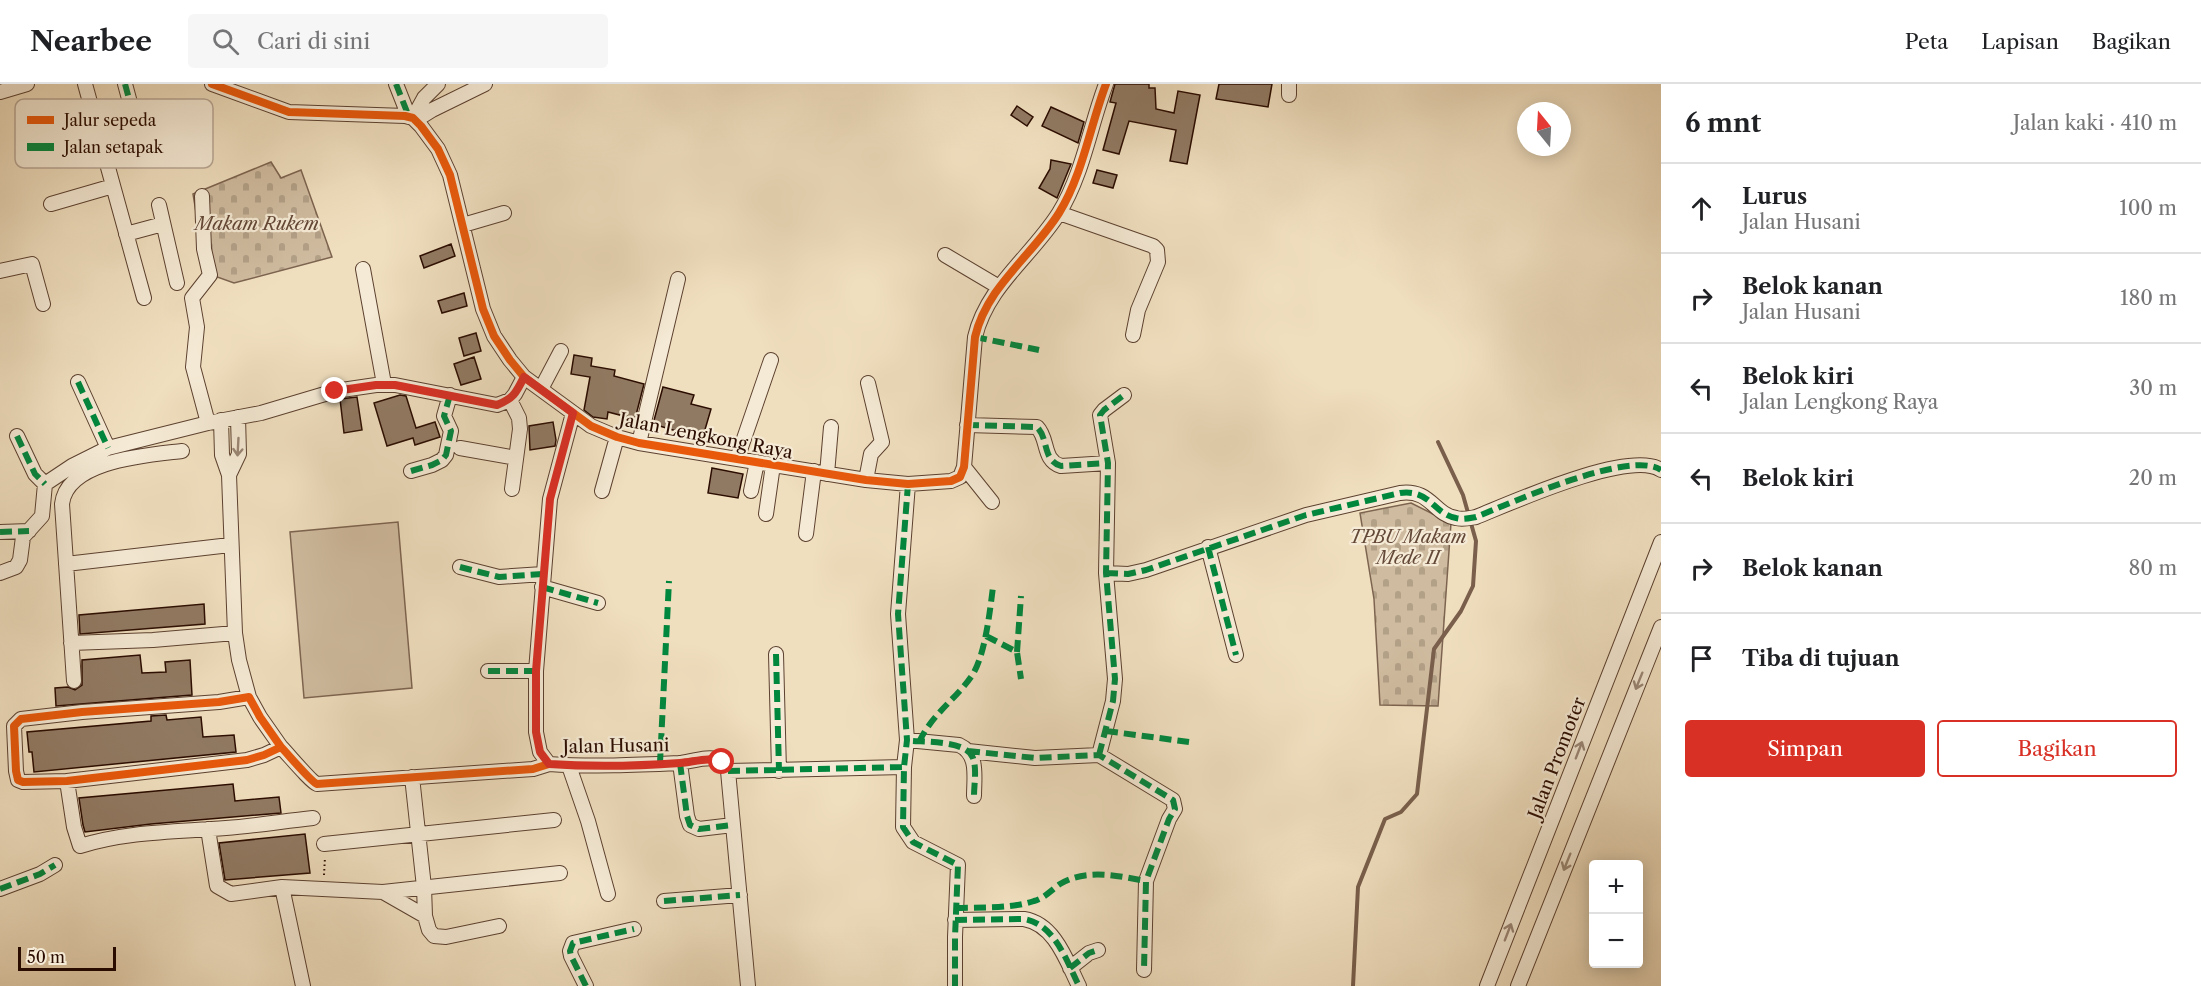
<!DOCTYPE html>
<html lang="id">
<head>
<meta charset="utf-8">
<style>
	:root { --surface:#fff; --page:#f6f6f6; --text:#202124; --muted:#757577; --line:#e0e0e0; --accent:#d93025 }
	body { margin:0; font-family:"Libre Caslon Text",serif; background:var(--page); color:var(--text) }
	.controls { position:absolute; right:18px; bottom:18px; display:grid; overflow:hidden; border-radius:6px; box-shadow:0 3px 15px #0003 }
	.controls button { width:54px; height:54px; display:grid; place-items:center; padding:0; border:0; border-bottom:2px solid var(--line); background:var(--surface); color:var(--text); font:30px sans-serif }
	.compass { position:absolute; left:1517px; top:18px; width:54px; height:54px; border-radius:50%; background:var(--surface); box-shadow:0 3px 15px #0003; rotate:342deg }
	.scale { position:absolute; left:18px; bottom:15px; width:98px; box-sizing:border-box; padding-left:6px; border:3px solid #2b0c00; border-top:0; font-size:16px; line-height:21px; white-space:nowrap; color:#2b0c00; -webkit-text-stroke:4px #f5ead5; paint-order:stroke }
	.stop { position:absolute; width:18px; height:18px; margin:-14px; border:4px solid #d93025; border-radius:50%; background:#fff }
	.stop.end { background:#d93025; border-color:#fff; box-shadow:0 2px 6px #0008 }
	.list { margin:0; padding:0; list-style:none }
	h2 { display:flex; justify-content:space-between; align-items:center; height:78px; margin:0; padding:0 24px; font-size:26px }
	h2 small { font-size:20px; font-weight:400; color:var(--muted) }
	.list li { display:grid; grid-template-columns:39px 1fr auto; gap:18px; align-items:center; box-sizing:border-box; height:90px; padding:0 24px; border-top:2px solid var(--line) }
	.list b { display:block; font-size:22px; white-space:nowrap }
	.list p { margin:0; font-size:20px; white-space:nowrap; color:var(--muted) }
	.list em { font-size:20px; font-style:normal; color:var(--muted) }
	.actions { display:flex; gap:12px; padding:18px 24px }
	.actions a { flex:1; padding:14px 0; border:2px solid var(--accent); border-radius:6px; text-align:center; font-size:21px; color:var(--accent) }
	.actions .main { background:var(--accent); color:#fff }
	.icon { flex:none; width:33px; height:33px; fill:none; stroke:currentColor; stroke-width:2; stroke-linecap:round; stroke-linejoin:round }
	.map { position:relative; flex:none; width:1661px; height:902px; overflow:hidden }
	header { display:flex; align-items:center; gap:36px; box-sizing:border-box; height:84px; padding:0 30px; background:var(--surface); border-bottom:2px solid var(--line) }
	header strong { font-size:28px }
	nav { display:flex; gap:33px; margin-inline-start:auto; font-size:21px }
	.search { width:420px; height:54px; background:var(--page); display:flex; align-items:center; gap:15px; box-sizing:border-box; padding:0 21px; border-radius:6px; color:var(--muted); font-size:22px }
	main { display:flex }
	aside { flex:1; background:var(--surface) }
	.map>svg:first-child { display:block }
	.cemetery { fill:url(#cemetery-stones); stroke:#7d6450; stroke-width:1.5 }
	.pitch { fill:#cfbb9f; stroke:#7d6450; stroke-width:1.5 }
	.lines { fill:none; stroke-linecap:round; stroke-linejoin:round }
	.stream { stroke:#795f4c; stroke-width:4 }
	.building { fill:#917a63; stroke:#2b0c00; stroke-width:1.5 }
	.minor-casing { stroke:#5c4130; stroke-width:16 }
	.path { stroke:#2b0c00; stroke-width:2; stroke-dasharray:1.5 3; stroke-linecap:butt }
	.minor { stroke:#f5ead5; stroke-width:14 }
	.quiet { stroke:#00873e; stroke-width:6; stroke-dasharray:12 6; stroke-linecap:butt }
	.cycleway-casing { stroke:#f5ead5; stroke-width:11 }
	.cycleway { stroke:#e8590c; stroke-width:8 }
	.oneway { stroke:#9a8675 }
	.route { stroke:#d93025; stroke-width:8 }
	.labels { text-anchor:middle; dominant-baseline:central; stroke-width:4.5; stroke-linejoin:round; paint-order:stroke }
	.park-label { font-size:18px; font-style:italic; fill:#644938; stroke:#f5ead5 }
	.street-label { font-size:18px; fill:#2b0c00; stroke:#f5ead5 }
	.key { fill:#f5ead5; stroke:#b8a795; stroke-width:1.5 }
	.key-label { font-size:16px; fill:#2b0c00 }
</style>
</head>
<body>
<header>
<strong>Nearbee</strong>
<div class="search"><svg class="icon" aria-label="search" viewBox="0 0 24 24"><circle cx="10" cy="10" r="6"/><path d="M15 15l6 6"/></svg>Cari di sini</div>
<nav><a>Peta</a><a>Lapisan</a><a>Bagikan</a></nav>
</header>
<main>
<div class="map">
<svg width="1661" height="902" viewBox="0 0 1661 902">
	<defs>
		<pattern id="cemetery-stones" width="16" height="16" patternUnits="userSpaceOnUse" patternTransform="scale(1.5)"><rect width="16" height="16" fill="#cfbb9f"/><path d="M2 7V4a2 2 0 0 1 4 0v3zM10 15v-3a2 2 0 0 1 4 0v3z" fill="#b2a087"/></pattern>
	</defs>
	<rect width="100%" height="100%" fill="#f0dfbf"/>
	<filter id="stains"><feTurbulence type="fractalNoise" baseFrequency=".00333" numOctaves="4"/><feColorMatrix values="0 0 0 0 .2 0 0 0 0 .09 0 0 0 0 .02 0 0 0 .5 -.17"/></filter>
	<radialGradient id="worn" r=".72"><stop offset=".6" stop-color="#630" stop-opacity="0"/><stop offset="1" stop-color="#630" stop-opacity=".3"/></radialGradient>
	<path class="cemetery" d="M271,78L281,94L301,86L332,173L234,199L206,189L193,110Z
		M1411,419L1451,439L1438,622L1380,621L1374,515L1360,429Z"/>
	<path class="pitch" d="M398,438L412,604L304,614L290,448Z"/>
	<g class="lines">
		<path class="stream" d="M1353,902L1358,803L1385,735L1401,728L1417,710L1434,565L1461,527L1473,502L1476,457L1463,411L1438,358"/>
	</g>
	<path class="building" d="M1115,0H1149V4H1155L1156,25L1174,29L1178,7L1200,11L1187,80L1170,77L1176,46L1129,37L1119,70L1103,66L1116,19L1110,18Z
		M1219,0H1272L1268,23L1216,15Z
		M1017,22L1033,33L1027,42L1011,31Z
		M1051,23L1084,38L1078,59L1042,42Z
		M1051,76L1071,80L1057,114L1039,104L1050,85Z
		M1097,86L1117,91L1113,104L1093,99Z
		M451,160L455,172L424,184L420,172Z
		M464,209L467,222L442,229L438,217Z
		M476,249L481,267L464,272L459,254Z
		M574,271L592,274L591,282L615,286L614,292L644,300L635,335L608,328L607,335L593,333L584,326L590,293L571,290Z
		M474,273L481,295L461,301L454,280Z
		M663,303L694,311L691,320L711,325L704,349L685,344L683,349L653,340Z
		M400,311L406,312L416,344L435,338L440,353L415,361L413,354L387,362L374,319Z
		M357,313L362,346L344,349L340,315Z
		M553,338L556,356L555,362L530,366L529,342Z
		M712,384L743,390L738,414L708,409Z
		M204,520L205,540L80,550L79,531Z
		M140,571L142,589L166,588L165,578L190,576L192,611L56,622L55,604L68,603L75,606L82,601V576Z
		M166,631L167,636L201,633L203,653L234,651L236,668L34,688L32,668H29L27,648L151,637V632Z
		M233,700L235,717L279,713L281,729L151,740L85,748L83,741L79,714Z
		M305,750L310,789L225,796L219,759Z"/>
	<g class="lines">
		<g class="minor-casing">
			<path id="minor" d="M85,0L144,214
				M125,0L132,26
				M212,0L289,28L405,32L413,34L421,42L438,65L450,91L483,225L494,252L510,276L524,293L591,342L617,353L639,359L866,396L908,400L951,397L960,393L964,383L975,253C987,202 1032,172 1059,129C1083,90 1090,42 1106,0
				M396,0L409,33
				M1289,0V11
				M0,8L27,0
				M413,34L424,14L438,0
				M416,36L432,26L485,0
				M202,112L204,165L210,191L192,214L197,243L193,283L208,339
				M51,120L113,102
				M159,121L177,199
				M1059,129L1153,162L1157,166L1158,178L1138,226L1133,251
				M463,141L504,129
				M126,150L163,140
				M945,171L999,203
				M363,185L384,300
				M0,187L32,180L43,220
				M78,298L108,364
				M541,305L561,267
				M510,316L519,334L520,345L512,405
				M573,329L550,415L536,587V648L540,668L549,680C592,683 636,681 679,679C690,678 709,671 720,676C724,678 726,683 728,687L748,902
				M221,336L222,371L229,391L235,549L239,576L249,613
				M967,341L1037,343C1049,355 1042,376 1061,382L1108,379
				M17,352L35,390L45,400
				M639,359L678,195
				M460,364L516,374
				M737,375L771,276
				M964,383L992,418
				M411,387L432,381L442,376L446,371L451,347L444,332L450,311
				M827,390L831,343
				M229,391L239,370L238,333
				M866,396L871,370L882,358L868,299
				M908,400L898,530L907,656L904,683L903,743L913,758L958,781L955,853V902
				M602,407L617,353
				M751,407L757,378
				M766,430L773,381
				M0,448L29,447
				M806,450L814,387
				M1208,463L1236,571
				M66,480L230,461
				M460,483L499,493L543,490
				M0,489L16,483L20,476L23,453L42,432L45,400L72,382L108,364L208,339L261,329L335,307L376,301H395L497,321L510,316L515,310L524,293
				M1106,489L1128,490L1146,486L1306,431L1400,409C1431,405 1433,430 1456,434C1462,436 1470,434 1476,433C1511,419 1630,365 1661,386
				M542,503L598,519
				M71,559L153,556L235,549
				M776,570L779,687
				M488,587H536
				M74,597L62,420C67,376 149,371 182,367
				M907,656L959,661C979,670 974,693 974,712
				M281,663L260,633L249,613L219,618L82,628L21,635L14,642L16,687L18,696L23,698L67,697L247,676L264,671L281,663C288,670 311,698 317,700L533,685L549,680
				M968,667L1035,674L1099,671L1173,716L1175,725L1169,735L1146,797L1144,886
				M1099,671L1113,617L1115,595L1106,489L1108,379L1100,331L1104,326L1124,311
				M680,679L687,732L690,741L699,745L733,741
				M569,682L588,737L608,810
				M728,687L904,683
				M412,693L424,803L425,832L429,846L434,852L446,853L499,842
				M67,697L74,743L80,762C129,747 175,748 226,744C255,742 284,737 313,734
				M208,745L217,802L231,810L282,803L383,808L560,789
				M324,760L554,736
				M282,803L303,902
				M0,805L40,790L55,781
				M383,808L425,832
				M664,817L740,811
				M955,836L1024,835C1055,840 1067,878 1079,902
				M1070,884L1089,869L1098,866
				M586,902L571,872L570,867L573,859L634,845
				M1487,902L1661,458
				M1518,902L1661,543"/>
		</g>
		<path class="path" d="M324,791L325,773"/>
		<use href="#minor" class="minor"/>
		<path class="quiet" d="M125,0L132,26
			M396,0L409,33
			M975,253L1039,266
			M78,298L108,364
			M967,341L1037,343C1049,355 1042,376 1061,382L1108,379
			M17,352L35,390L45,400
			M411,387L432,381L442,376L446,371L451,347L444,332L450,311
			M908,400L898,530L907,656L904,683L903,743L913,758L958,781L955,853V902
			M0,448L29,447
			M1208,463L1236,571
			M460,483L499,493L543,490
			M1106,489L1128,490L1146,486L1306,431L1400,409C1431,405 1433,430 1456,434C1462,436 1470,434 1476,433C1511,419 1630,365 1661,386
			M542,503L598,519
			M986,552L1017,568L1021,595
			M1017,568L1021,512
			M776,570L779,687
			M488,587H536
			M1106,647L1189,658
			M913,657C928,658 967,657 973,674C977,685 974,701 974,712
			M919,658C933,629 954,617 971,593C985,574 990,526 993,503
			M968,667L1035,674L1099,671L1173,716L1175,725L1169,735L1146,797L1144,886
			M1099,671L1113,617L1115,595L1106,489L1108,379L1100,331L1104,326L1124,311
			M660,679L669,497
			M680,679L687,732L690,741L699,745L733,741
			M728,687L904,683
			M0,805L40,790L55,781
			M664,817L740,811
			M956,824C981,823 1010,825 1034,817C1045,814 1051,806 1060,800C1087,784 1118,792 1146,797
			M955,836L1024,835C1055,840 1067,878 1079,902
			M1070,884L1089,869L1098,866
			M586,902L571,872L570,867L573,859L634,845"/>
		<g class="cycleway-casing">
			<path id="cycleway" d="M212,0L289,28L405,32L413,34L421,42L438,65L450,91L483,225L494,252L510,276L524,293L591,342L617,353L639,359L866,396L908,400L951,397L960,393L964,383L975,253C987,202 1032,172 1059,129C1083,90 1090,42 1106,0
				M281,663L260,633L249,613L219,618L82,628L21,635L14,642L16,687L18,696L23,698L67,697L247,676L264,671L281,663C288,670 311,698 317,700L533,685L549,680"/>
		</g>
		<use href="#cycleway" class="cycleway"/>
	</g>
	<defs><path id="oneway-shaft" d="M-6 0H5M1.5-3L5.5 0L1.5 3" fill="none" stroke-width="1.6" stroke-linecap="round" stroke-linejoin="round" transform="scale(1.5)"/></defs>
	<g class="oneway">
		<use href="#oneway-shaft" transform="translate(238 363) rotate(93)"/>
		<use href="#oneway-shaft" transform="translate(1639 597) rotate(112)"/>
		<use href="#oneway-shaft" transform="translate(1579 666) rotate(-69)"/>
		<use href="#oneway-shaft" transform="translate(1567 778) rotate(112)"/>
		<use href="#oneway-shaft" transform="translate(1508 848) rotate(-69)"/>
	</g>
	<g class="lines">
		<path class="route" d="M335,307L376,301H395L497,321C514,314 516,309 524,293L573,329L550,415L536,587V648L540,668L549,680C592,683 638,682 680,679C694,678 710,672 722,678"/>
	</g>
	<g class="labels">
		<g class="park-label">
			<text x="257" y="140">Makam Rukem</text>
			<text x="1408" y="453">TPBU Makam<tspan x="1408" dy="21">Mede II</tspan></text>
		</g>
		<g class="street-label">
			<text transform="translate(706 352) rotate(11)">Jalan Lengkong Raya</text>
			<text transform="translate(616 662) rotate(-1)">Jalan Husani</text>
			<text transform="translate(1557 674) rotate(-69)">Jalan Promoter</text>
		</g>
	</g>
	<rect x="15" y="15" width="198" height="69" rx="9" class="key"/>
	<rect x="27" y="32" width="27" height="8" fill="#e8590c"/>
	<rect x="27" y="59" width="27" height="8" fill="#00873e"/>
	<g class="key-label">
		<text x="64" y="42">Jalur sepeda</text>
		<text x="64" y="69">Jalan setapak</text>
	</g>
	<rect width="100%" height="100%" filter="url(#stains)"/>
	<rect width="100%" height="100%" fill="url(#worn)"/>
</svg>
<div class="controls">
<button>+</button>
<button>−</button>
</div>
<svg class="compass" viewBox="-18 -18 36 36"><path d="M0-13l5 13h-10z" fill="#e53935"/><path d="M0 13l5-13h-10z" fill="#757577"/></svg>
<div class="scale">50 m</div>
<div class="stop" style="left:722px;top:678px"></div>
<div class="stop end" style="left:335px;top:307px"></div>
</div>
<aside>
<h2>6 mnt<small>Jalan kaki · 410 m</small></h2>
<ul class="list">
<li><svg class="icon" aria-label="ahead" viewBox="0 0 24 24"><path d="M12 20V5M6 11l6-6 6 6"/></svg><div><b>Lurus</b><p>Jalan Husani</p></div><em>100 m</em></li>
<li><svg class="icon" aria-label="right" viewBox="0 0 24 24"><path d="M7 20v-9h11M14 6l5 5-5 5"/></svg><div><b>Belok kanan</b><p>Jalan Husani</p></div><em>180 m</em></li>
<li><svg class="icon" aria-label="left" viewBox="0 0 24 24"><path d="M17 20v-9H6M10 6l-5 5 5 5"/></svg><div><b>Belok kiri</b><p>Jalan Lengkong Raya</p></div><em>30 m</em></li>
<li><svg class="icon" aria-label="left" viewBox="0 0 24 24"><path d="M17 20v-9H6M10 6l-5 5 5 5"/></svg><div><b>Belok kiri</b></div><em>20 m</em></li>
<li><svg class="icon" aria-label="right" viewBox="0 0 24 24"><path d="M7 20v-9h11M14 6l5 5-5 5"/></svg><div><b>Belok kanan</b></div><em>80 m</em></li>
<li><svg class="icon" aria-label="arrive" viewBox="0 0 24 24"><path d="M6 21V4h12l-3 4 3 4H6"/></svg><div><b>Tiba di tujuan</b></div></li>
</ul>
<div class="actions"><a class="main">Simpan</a><a>Bagikan</a></div>
</aside>
</main>
</body>
</html>
